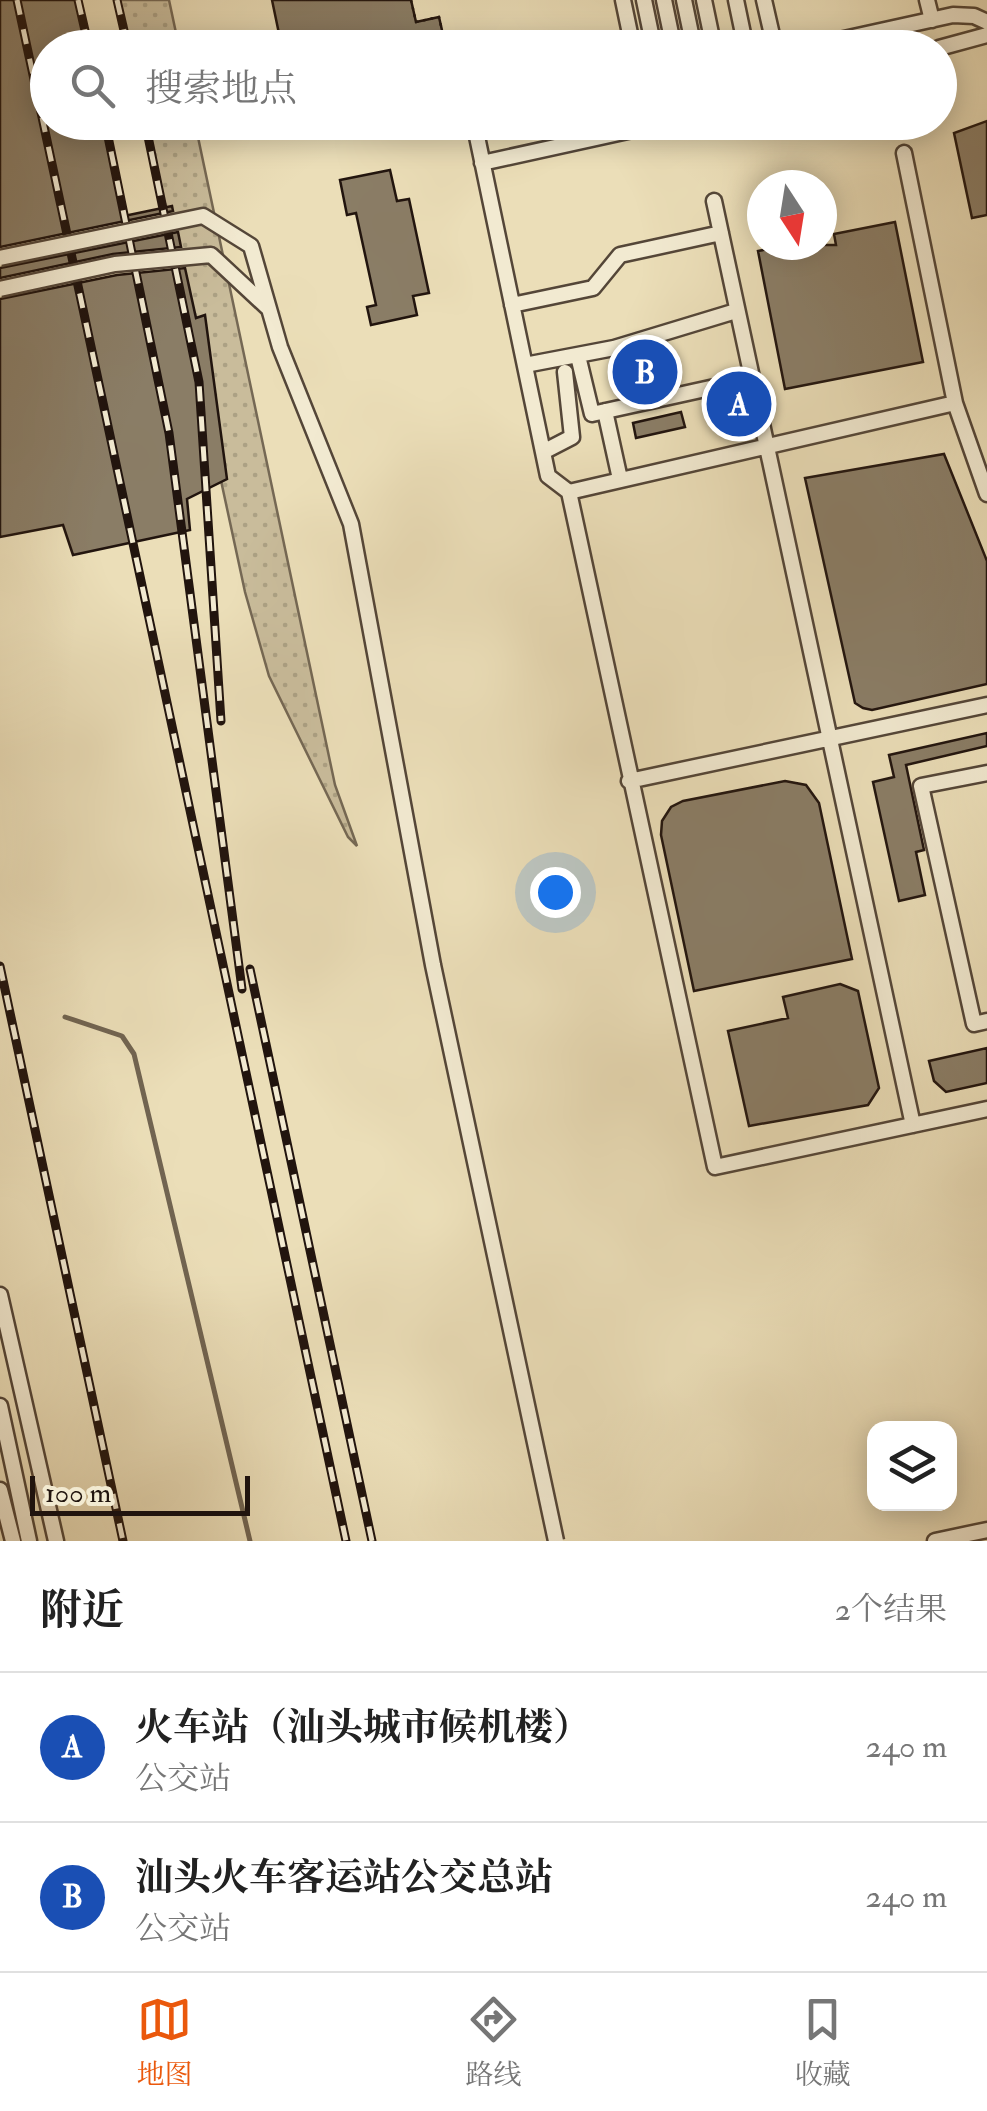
<!DOCTYPE html>
<html lang="zh">
<head>
<meta charset="utf-8">
<style>
	:root { --surface:#fff; --page:#f6f6f6; --text:#222; --muted:#767676; --line:#e0e0e0; --accent:#ea580c }
	body { margin:0; font-family:"IM FELL Double Pica","Noto Serif SC",serif; background:var(--page); color:var(--text) }
	.controls { position:absolute; right:30px; bottom:30px; display:grid; overflow:hidden; border-radius:20px; box-shadow:0 5px 25px #0003 }
	.controls button { width:90px; height:90px; display:grid; place-items:center; padding:0; border:0; border-bottom:2px solid var(--line); background:var(--surface); color:var(--text); font:50px sans-serif }
	.compass { position:absolute; left:747px; top:170px; width:90px; height:90px; border-radius:50%; background:var(--surface); box-shadow:0 5px 25px #0003; rotate:168deg }
	.scale { position:absolute; left:30px; bottom:25px; width:220px; box-sizing:border-box; padding-left:10px; border:5px solid #21140e; border-top:0; font-size:28px; line-height:35px; white-space:nowrap; color:#21140e; -webkit-text-stroke:8px #f2ead1; paint-order:stroke }
	.you { position:absolute; left:555px; top:892px; width:35px; height:35px; margin:-25px; border:8px solid #fff; border-radius:50%; background:#1a73e8; box-shadow:0 0 0 15px #1a73e833 }
	.badge { display:grid; place-items:center; width:65px; height:65px; border-radius:50%; background:var(--accent); color:#fff; font-size:32px; font-weight:700 }
	.pin { position:absolute; translate:-50% -50%; border:5px solid #fff; box-shadow:0 2px 10px #0006 }
	.list { margin:0; padding:0; list-style:none }
	h2 { display:flex; justify-content:space-between; align-items:center; height:130px; margin:0; padding:0 40px; font-size:42px }
	h2 small { font-size:32px; font-weight:400; color:var(--muted) }
	.list li { display:grid; grid-template-columns:65px 1fr auto; gap:30px; align-items:center; box-sizing:border-box; height:150px; padding:0 40px; border-top:2px solid var(--line) }
	.list b { display:block; font-size:38px; white-space:nowrap }
	.list p { margin:0; font-size:32px; white-space:nowrap; color:var(--muted) }
	.list em { font-size:32px; font-style:normal; color:var(--muted) }
	.icon { flex:none; width:55px; height:55px; fill:none; stroke:currentColor; stroke-width:2; stroke-linecap:round; stroke-linejoin:round }
	.map { position:relative; flex:none; width:987px; height:1541px; overflow:hidden }
	.search { position:absolute; background:var(--surface); box-shadow:0 5px 25px #0003; left:30px; right:30px; top:30px; height:110px; display:flex; align-items:center; gap:25px; box-sizing:border-box; padding:0 35px; border-radius:55px; color:var(--muted); font-size:38px }
	.sheet { height:430px; background:var(--surface) }
	nav { display:flex; justify-content:space-around; align-items:center; box-sizing:border-box; height:140px; border-top:2px solid var(--line); background:var(--surface); font-size:28px; color:var(--muted) }
	nav a { display:grid; justify-items:center; gap:5px }
	nav .on { color:var(--accent) }
	.map>svg:first-child { display:block }
	.grass { fill:url(#grass-dots); stroke:#756854; stroke-width:2.5 }
	.lines { fill:none; stroke-linecap:round; stroke-linejoin:round }
	.stream { stroke:#716451; stroke-width:5 }
	.building { fill:#8a7d66; stroke:#21140e; stroke-width:2.5 }
	.minor-casing { stroke:#544638; stroke-width:19 }
	.path { stroke:#21140e; stroke-width:2.5; stroke-dasharray:2.5 5; stroke-linecap:butt }
	.minor { stroke:#f2ead1; stroke-width:14 }
	.rail-casing { stroke:#21140e; stroke-width:9 }
	.rail { stroke:#f2ead1; stroke-width:5; stroke-dasharray:15; stroke-linecap:butt }
	.minor-bridge-casing { stroke:#544638; stroke-width:19; stroke-linecap:butt }
	.minor-bridge { stroke:#f2ead1; stroke-width:14 }
</style>
</head>
<body>
<div class="map">
<svg width="987" height="1541" viewBox="0 0 987 1541">
	<defs>
		<pattern id="grass-dots" width="8" height="8" patternUnits="userSpaceOnUse" patternTransform="scale(2.5)"><rect width="8" height="8" fill="#c9bc9b"/><path d="M2 2h.1M6 6h.1" fill="none" stroke="#aca184" stroke-width="1.8" stroke-linecap="round"/></pattern>
	</defs>
	<rect width="100%" height="100%" fill="#ebdeb8"/>
	<filter id="stains"><feTurbulence type="fractalNoise" baseFrequency=".002" numOctaves="4"/><feColorMatrix values="0 0 0 0 .2 0 0 0 0 .09 0 0 0 0 .02 0 0 0 .5 -.17"/></filter>
	<radialGradient id="worn" r=".72"><stop offset=".6" stop-color="#630" stop-opacity="0"/><stop offset="1" stop-color="#630" stop-opacity=".3"/></radialGradient>
	<path class="grass" d="M118,0H169L179,47H128Z
		M144,123H195L335,785L357,846L348,837L269,676L245,592Z"/>
	<g class="lines">
		<path class="stream" d="M65,1017L122,1036L134,1054L250,1541"/>
	</g>
	<path class="building" d="M0,0H79L89,48H48V122H105L124,216L172,206L173,211L0,247Z
		M272,0H411L416,22L439,17L446,48H282Z
		M987,121V215L972,218L954,133Z
		M390,170L397,201L409,199L429,293L413,296L417,315L371,325L367,307L376,305L356,213L347,215L340,180Z
		M895,222L923,362L785,389L758,251L790,245H836L834,234Z
		M178,232L181,247L113,254L0,278V268Z
		M185,268L196,318L205,315L227,479L187,499L190,530L73,555L63,525L0,537V299L117,275Z
		M681,412L685,427L636,438L633,423Z
		M944,454L987,561V684L872,710L863,708L855,703L805,478Z
		M987,733V746L906,765L924,850L916,852L925,895L899,901L873,782L894,777L889,755Z
		M785,781L806,785L819,803L852,959L694,991L661,835L662,821L671,807L683,801Z
		M840,984L858,991L879,1088L868,1105L749,1126L728,1031L788,1018L783,997Z
		M987,1048V1083L946,1092L934,1081L929,1061Z"/>
	<g class="lines">
		<g class="minor-casing">
			<path id="minor" d="M623,0L633,48
				M644,0L654,48
				M664,0L674,48
				M684,0L694,48
				M704,0L714,48
				M736,0L746,48
				M764,0L775,48
				M927,0L932,20
				M803,48L953,15L974,16L987,22
				M939,48L987,35
				M475,127L548,476L569,492L715,1167L987,1109
				M904,153L955,403L987,494
				M482,163L669,122
				M714,201L913,1125
				M512,305L593,288L620,255L721,233
				M578,356L592,414L751,379
				M525,365L614,348L736,311
				M605,411L620,479
				M543,452L572,437L565,372
				M569,492L955,403
				M987,773L921,786L974,1024L987,1021
				M629,781L987,705
				M0,1295L56,1541
				M0,1406L29,1541
				M0,1490L13,1541
				M935,1541L987,1530"/>
		</g>
		<path class="path" d="M411,0L416,22L439,17L446,48"/>
		<use href="#minor" class="minor"/>
		<g class="rail-casing">
			<path id="rail" d="M17,0L346,1541
				M78,0L89,48
				M117,0L128,48
				M105,122L169,433L242,989
				M145,122L199,382L221,721
				M0,966L123,1541
				M250,969L372,1541"/>
		</g>
		<use href="#rail" class="rail"/>
		<g class="minor-bridge-casing">
			<path id="minor-bridge" d="M0,258L203,216L251,246L280,347L351,524L433,965L556,1541
				M0,289L115,264L211,255L269,309"/>
		</g>
		<use href="#minor-bridge" class="minor-bridge"/>
	</g>
	<rect width="100%" height="100%" filter="url(#stains)"/>
	<rect width="100%" height="100%" fill="url(#worn)"/>
</svg>
<div class="controls">
<button><svg class="icon" aria-label="layers" viewBox="0 0 24 24"><path d="M12 4l9 5-9 5-9-5zM3 14l9 5 9-5"/></svg></button>
</div>
<svg class="compass" viewBox="-18 -18 36 36"><path d="M0-13l5 13h-10z" fill="#e53935"/><path d="M0 13l5-13h-10z" fill="#767676"/></svg>
<div class="scale">100 m</div>
<div class="you"></div>
<div class="pin badge" style="left:739px;top:404px;background:#1a4fb4">A</div>
<div class="pin badge" style="left:645px;top:372px;background:#1a4fb4">B</div>
<div class="search"><svg class="icon" aria-label="search" viewBox="0 0 24 24"><circle cx="10" cy="10" r="6"/><path d="M15 15l6 6"/></svg>搜索地点</div>
</div>
<section class="sheet">
<h2>附近<small>2个结果</small></h2>
<ul class="list">
<li><span class="badge" style="background:#1a4fb4">A</span><div><b>火车站（汕头城市候机楼）</b><p>公交站</p></div><em>240 m</em></li>
<li><span class="badge" style="background:#1a4fb4">B</span><div><b>汕头火车客运站公交总站</b><p>公交站</p></div><em>240 m</em></li>
</ul>
</section>
<nav>
<a class="on"><svg class="icon" aria-label="map" viewBox="0 0 24 24"><path d="M3 6l6-2 6 2 6-2v14l-6 2-6-2-6 2zM9 4v14M15 6v14"/></svg>地图</a>
<a><svg class="icon" aria-label="directions" viewBox="0 0 24 24"><path d="M12 3l9 9-9 9-9-9zM9 14v-3h6M13 9l2 2-2 2"/></svg>路线</a>
<a><svg class="icon" aria-label="saved" viewBox="0 0 24 24"><path d="M7 4h10v16l-5-4-5 4z"/></svg>收藏</a>
</nav>
</body>
</html>
